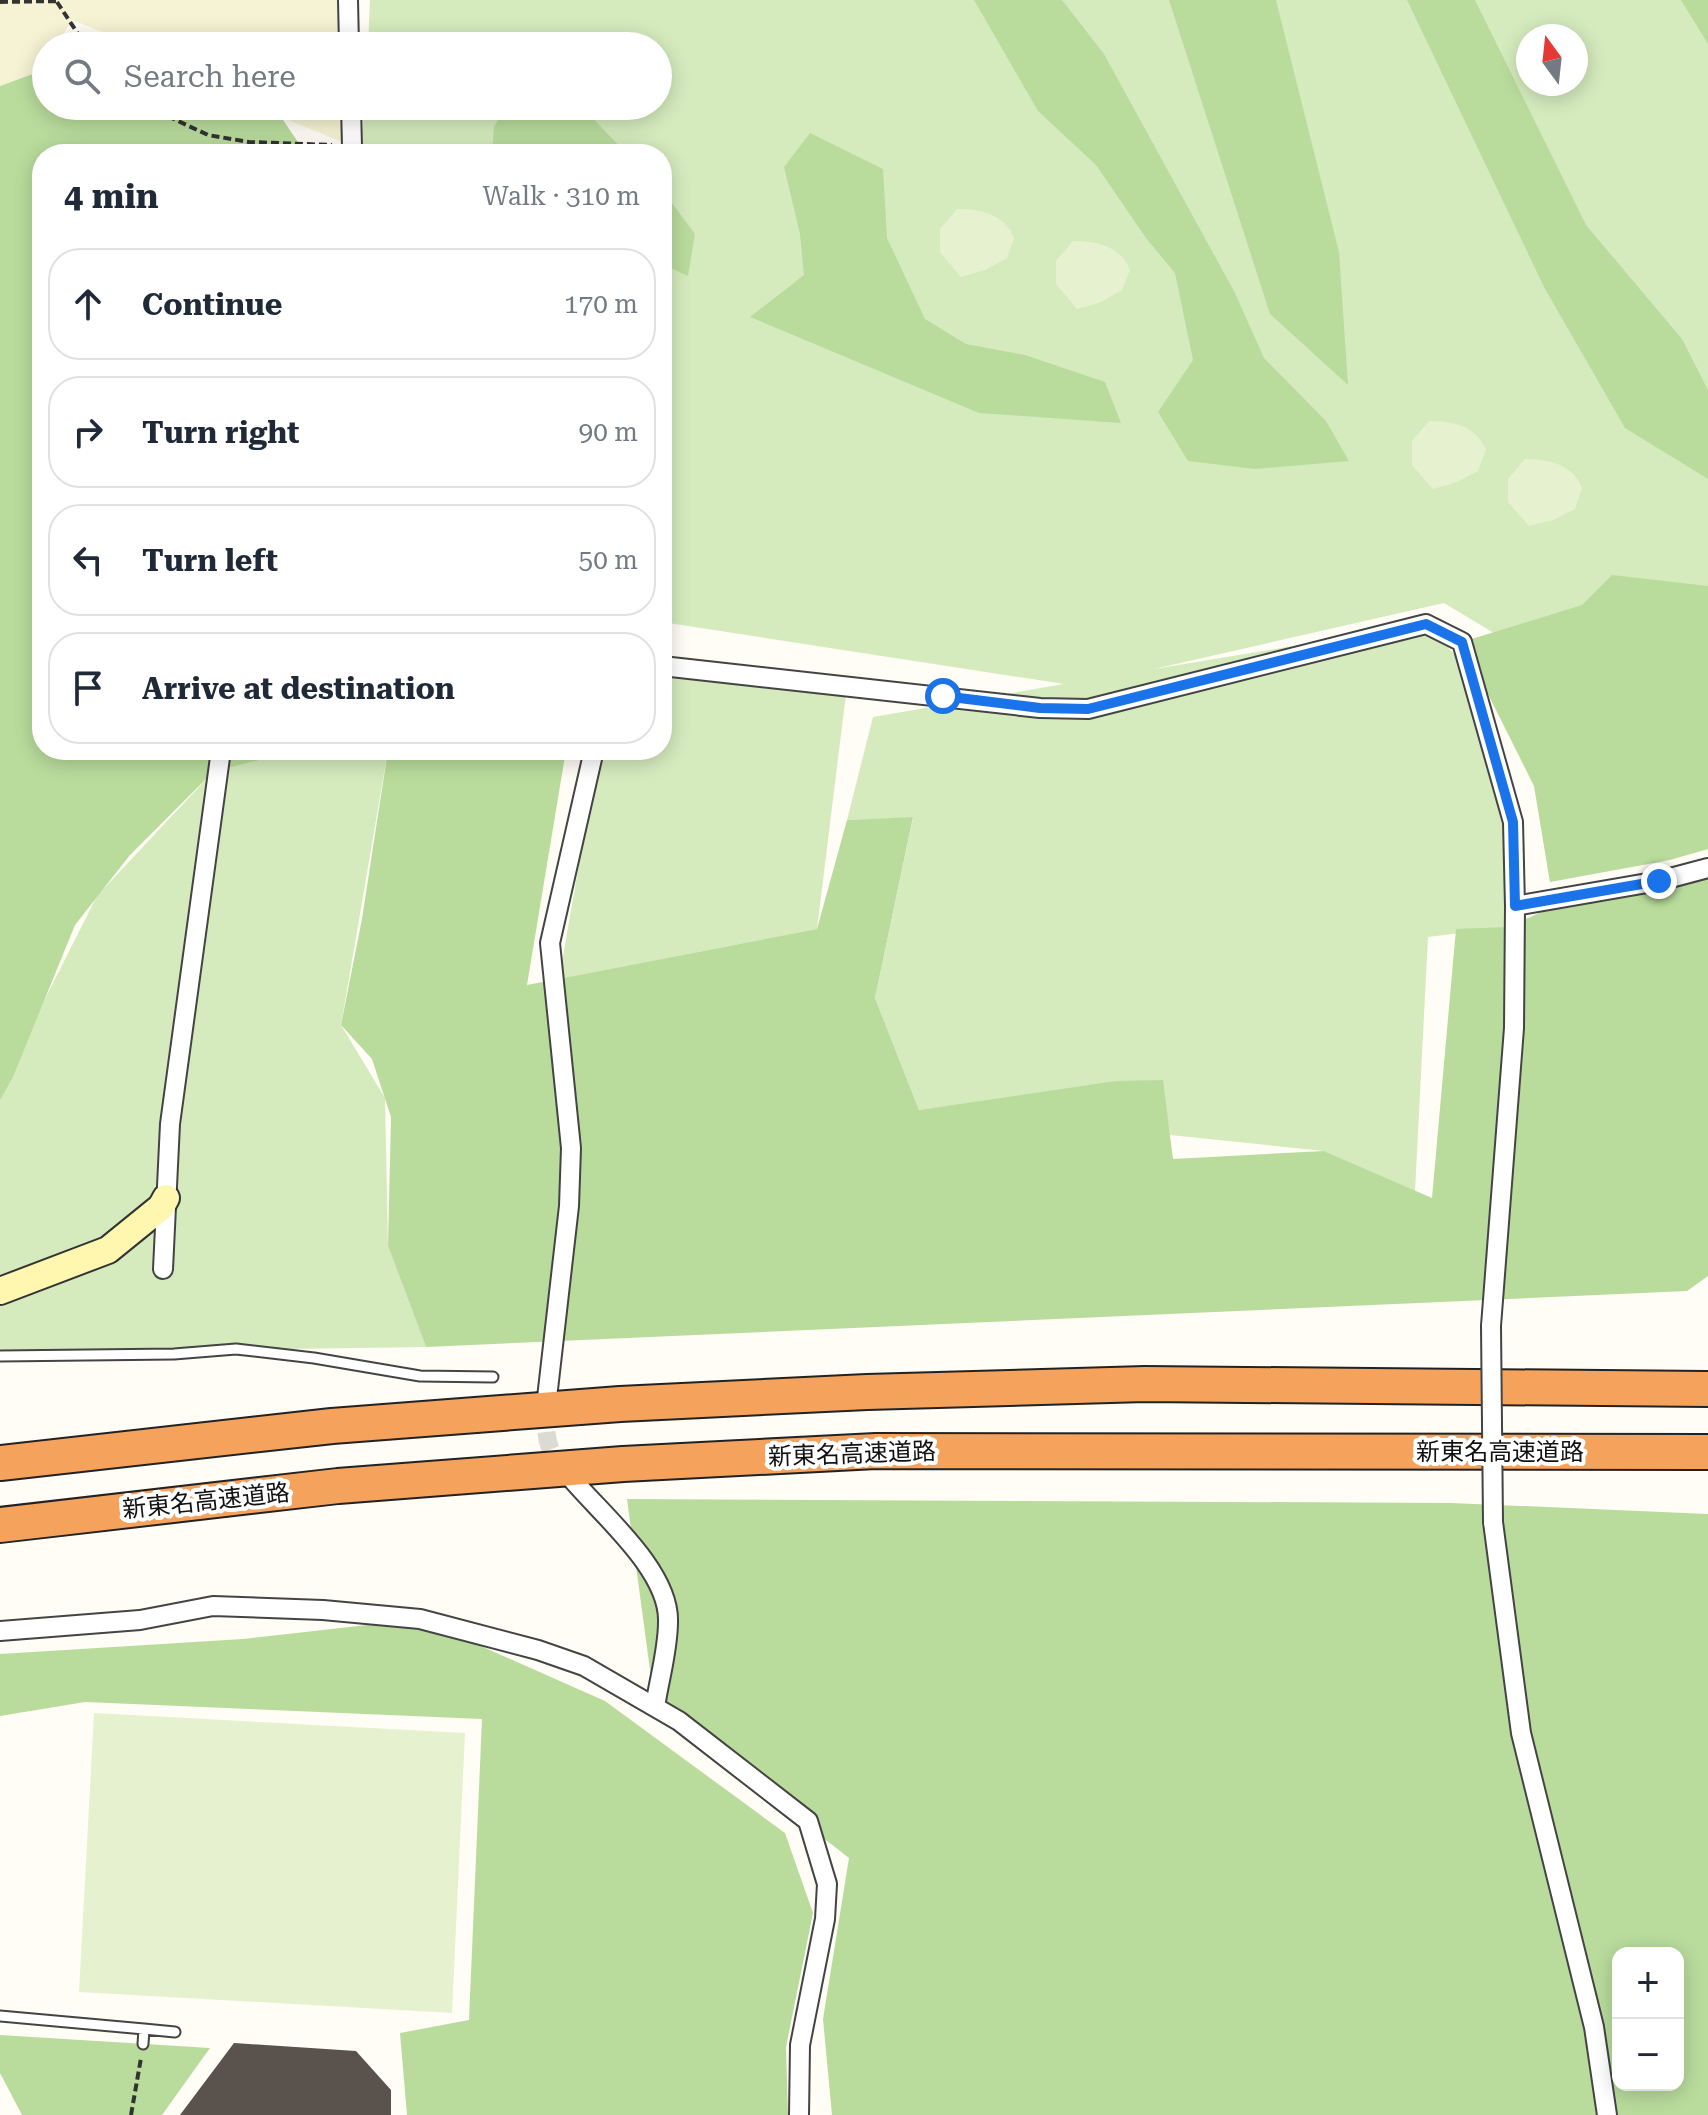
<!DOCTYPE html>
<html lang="en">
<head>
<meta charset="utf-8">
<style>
	:root { --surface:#fff; --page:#f2f2f3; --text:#1f2937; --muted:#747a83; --line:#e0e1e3 }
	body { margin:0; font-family:"Roboto Serif","Noto Sans JP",serif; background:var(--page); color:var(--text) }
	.controls { position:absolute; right:24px; bottom:24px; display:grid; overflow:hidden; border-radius:16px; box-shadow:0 4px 20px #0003 }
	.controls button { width:72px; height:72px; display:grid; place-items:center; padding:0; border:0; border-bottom:2px solid var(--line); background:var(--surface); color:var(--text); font:40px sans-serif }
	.compass { position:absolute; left:1516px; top:24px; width:72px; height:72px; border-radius:50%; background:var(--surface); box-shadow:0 4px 20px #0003; rotate:345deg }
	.stop { position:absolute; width:24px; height:24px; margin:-18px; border:6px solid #1a73e8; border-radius:50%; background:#fff }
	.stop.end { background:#1a73e8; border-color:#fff; box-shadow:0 2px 8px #0008 }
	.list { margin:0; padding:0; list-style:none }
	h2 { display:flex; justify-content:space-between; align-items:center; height:104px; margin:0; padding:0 32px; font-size:34px }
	h2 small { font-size:26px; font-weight:400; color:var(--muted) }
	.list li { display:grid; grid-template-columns:52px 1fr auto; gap:24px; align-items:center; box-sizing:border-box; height:112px; margin:0 16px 16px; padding:0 16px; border:2px solid var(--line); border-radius:32px }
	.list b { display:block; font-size:30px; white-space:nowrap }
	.list em { font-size:26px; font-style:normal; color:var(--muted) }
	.icon { flex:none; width:44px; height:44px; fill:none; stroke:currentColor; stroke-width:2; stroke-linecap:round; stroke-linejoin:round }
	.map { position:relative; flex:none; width:1708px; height:2115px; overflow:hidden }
	.search { position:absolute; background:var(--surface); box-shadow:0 4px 20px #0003; left:32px; top:32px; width:640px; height:88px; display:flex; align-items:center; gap:20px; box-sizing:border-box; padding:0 28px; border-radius:44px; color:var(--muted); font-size:30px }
	.panel { position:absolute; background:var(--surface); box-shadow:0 4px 20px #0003; left:32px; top:144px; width:640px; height:616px; border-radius:32px }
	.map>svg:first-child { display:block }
	.farmland { fill:#f6f3d4 }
	.green { fill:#d5ebbd; fill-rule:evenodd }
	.forest { fill:#b9dc9c; fill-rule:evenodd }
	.pitch { fill:#e6f2cf }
	.building { fill:#5a524d }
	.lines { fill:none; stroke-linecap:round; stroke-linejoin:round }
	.street-tunnel { stroke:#dbdad3; stroke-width:18; stroke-dasharray:18 9; stroke-linecap:butt }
	.lane-casing { stroke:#444; stroke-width:13 }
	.street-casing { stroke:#444; stroke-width:22 }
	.secondary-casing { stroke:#333; stroke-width:30 }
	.highway-casing { stroke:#222; stroke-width:38 }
	.path { stroke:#333; stroke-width:4; stroke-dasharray:8 4; stroke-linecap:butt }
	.lane { stroke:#fff; stroke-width:9 }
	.street { stroke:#fff; stroke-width:18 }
	.secondary { stroke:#fff6b0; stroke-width:26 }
	.highway { stroke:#f5a25d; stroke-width:34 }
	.street-bridge-casing { stroke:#444; stroke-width:22; stroke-linecap:butt }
	.street-bridge { stroke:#fff; stroke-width:18 }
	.route { stroke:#1a73e8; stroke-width:10 }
	.labels { text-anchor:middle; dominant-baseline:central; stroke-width:8; stroke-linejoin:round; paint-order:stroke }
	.street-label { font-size:24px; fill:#111; stroke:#fff }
</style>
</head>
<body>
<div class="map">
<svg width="1708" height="2115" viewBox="0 0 1708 2115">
	<rect width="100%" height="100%" fill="#fffdf5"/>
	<path class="farmland" d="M0,0H358L356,46H138L72,20L56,46H46V62L40,71L0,86Z
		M245,106H353L352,146L281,117Z"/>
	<path class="green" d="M370,0H1708V838L1550,882L1512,644L1444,603L1154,669L1426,624L1471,672L1513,822L1508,927L1428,937L1415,1191L1324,1151L1170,1135L1162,1080L919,1110L875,998L913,818L847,820L873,717L1064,684L662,622V154H362L364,106H658V46H368ZM1528,36H1576V84H1528Z
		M662,666L847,686L817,929L559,979L599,750H662Z
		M298,750H388L341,1025L385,1098L388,1246L426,1347L0,1353V1088L97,896L213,772Z"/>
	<path class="forest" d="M974,0H1062L1104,54L1235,293L1264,358L1326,421L1349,461L1255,469L1188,461L1158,412L1193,360L1175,273L1146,238L1096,165L1038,111Z
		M1169,0H1276L1339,252L1348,385L1270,314Z
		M1407,0H1475L1586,225L1682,339L1708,390V479L1625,428L1544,287Z
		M1681,0H1708V44Z
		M46,69V106H224L281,117L306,154H42V750H298L213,772L130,855L75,925L13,1077L0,1100V86Z
		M505,106H581L627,154H492L494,127Z
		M810,133L883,169L887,238L925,319L966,344L1025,355L1105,382L1121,423L979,413L750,317L804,275L800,234L784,167Z
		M662,190L695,234L688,276L662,264Z
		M1612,575L1708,586V849L1670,860L1550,882L1534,786L1462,642L1582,605Z
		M388,750H566L527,985L817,929L847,820L913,817L875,998L919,1110L1116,1081L1163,1080L1173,1159L1324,1151L1432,1198L1456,929L1508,927L1546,910L1708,879V1276L1687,1291L426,1347L388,1246L391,1117L372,1059L341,1025L362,919Z
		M627,1499L1451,1503L1708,1514V2115H832L823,2019L849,1858L655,1707ZM1618,1953H1678V2085H1618Z
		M420,1619L605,1701L785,1833L813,1913L786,2047L788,2115H407L400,2033L469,2020L482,1719L85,1702L0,1716V1654L243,1639Z
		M0,2035L210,2048L162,2115H22L0,2073Z"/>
	<path class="pitch" d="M957,209C980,209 1005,214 1014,238L1007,258L985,270L961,277L940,252V229Z
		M1073,241C1096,241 1121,246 1130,270L1122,290L1101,302L1077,309L1056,284V261Z
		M1429,421C1452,421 1477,426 1486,450L1478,471L1457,482L1433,489L1412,465V441Z
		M1525,459C1548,459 1573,464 1582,488L1575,509L1553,520L1529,526L1508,502V479Z
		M94,1713L465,1733L452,2013L79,1992Z"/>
	<path class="building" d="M234,2043L356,2051L391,2090V2115H180Z"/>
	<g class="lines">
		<path class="street-tunnel" d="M547,1405C544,1430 546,1450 563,1470"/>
		<g class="lane-casing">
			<path id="lane" d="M0,1356L174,1354L236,1349L314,1358L420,1376L493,1377
				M0,2016L144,2029L143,2044
				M144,2029L175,2032"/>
		</g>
		<g class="street-casing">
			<path id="street" d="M348,0L349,46
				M349,154L352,146L351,106
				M662,666L1040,708L1088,709L1426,624L1462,642L1513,822L1515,906
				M163,1269L170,1124L221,750
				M1491,1326L1514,1028L1515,906L1659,881L1708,868
				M547,1398L569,1206L571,1148L550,943L594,750
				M571,1478C602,1515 670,1571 668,1622C668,1650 659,1680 655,1707
				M1493,1522L1521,1733L1594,2027L1607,2115
				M0,1631L140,1620L213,1606L323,1610L420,1619L538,1650L584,1666L679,1721L808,1821L827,1884L825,1919L800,2045L799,2115"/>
		</g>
		<g class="secondary-casing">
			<path id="secondary" d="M0,1291L108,1250L161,1207L166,1198"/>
		</g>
		<g class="highway-casing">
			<path id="highway" d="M0,1463L332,1426L620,1404L867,1392L1145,1384L1708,1389
				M0,1525L338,1486L623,1464L876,1451L1708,1452"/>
		</g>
		<path class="path" d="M0,2L57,1
			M57,2L86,46
			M146,106L208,135L249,142L332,145
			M131,2115L141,2058"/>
		<use href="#lane" class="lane"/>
		<use href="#street" class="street"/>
		<use href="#secondary" class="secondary"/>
		<use href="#highway" class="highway"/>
		<g class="street-bridge-casing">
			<path id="street-bridge" d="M1491,1326L1493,1522"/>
		</g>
		<use href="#street-bridge" class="street-bridge"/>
	</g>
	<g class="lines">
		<path class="route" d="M943,696L1040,708L1088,709L1426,624L1462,642L1513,822L1515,906L1659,881"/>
	</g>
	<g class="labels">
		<g class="street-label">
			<text x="1500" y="1452">新東名高速道路</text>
			<text transform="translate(852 1454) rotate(-2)">新東名高速道路</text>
			<text transform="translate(206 1501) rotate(-6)">新東名高速道路</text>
		</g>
	</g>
</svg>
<div class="controls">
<button>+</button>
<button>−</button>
</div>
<svg class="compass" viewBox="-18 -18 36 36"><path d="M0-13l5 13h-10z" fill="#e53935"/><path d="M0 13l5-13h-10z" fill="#747a83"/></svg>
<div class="stop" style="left:943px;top:696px"></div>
<div class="stop end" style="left:1659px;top:881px"></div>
<div class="search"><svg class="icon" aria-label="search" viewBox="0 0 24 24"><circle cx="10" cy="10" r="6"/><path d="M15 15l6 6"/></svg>Search here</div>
<section class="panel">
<h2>4 min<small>Walk · 310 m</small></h2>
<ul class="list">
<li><svg class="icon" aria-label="ahead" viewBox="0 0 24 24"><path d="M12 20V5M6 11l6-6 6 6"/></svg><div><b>Continue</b></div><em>170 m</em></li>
<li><svg class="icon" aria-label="right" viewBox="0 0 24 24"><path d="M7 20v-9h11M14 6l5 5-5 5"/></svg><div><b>Turn right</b></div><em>90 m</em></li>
<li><svg class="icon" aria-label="left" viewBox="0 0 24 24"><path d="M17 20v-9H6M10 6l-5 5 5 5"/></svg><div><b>Turn left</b></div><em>50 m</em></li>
<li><svg class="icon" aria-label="arrive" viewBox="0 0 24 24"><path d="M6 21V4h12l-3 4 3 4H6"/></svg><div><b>Arrive at destination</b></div></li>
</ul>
</section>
</div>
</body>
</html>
